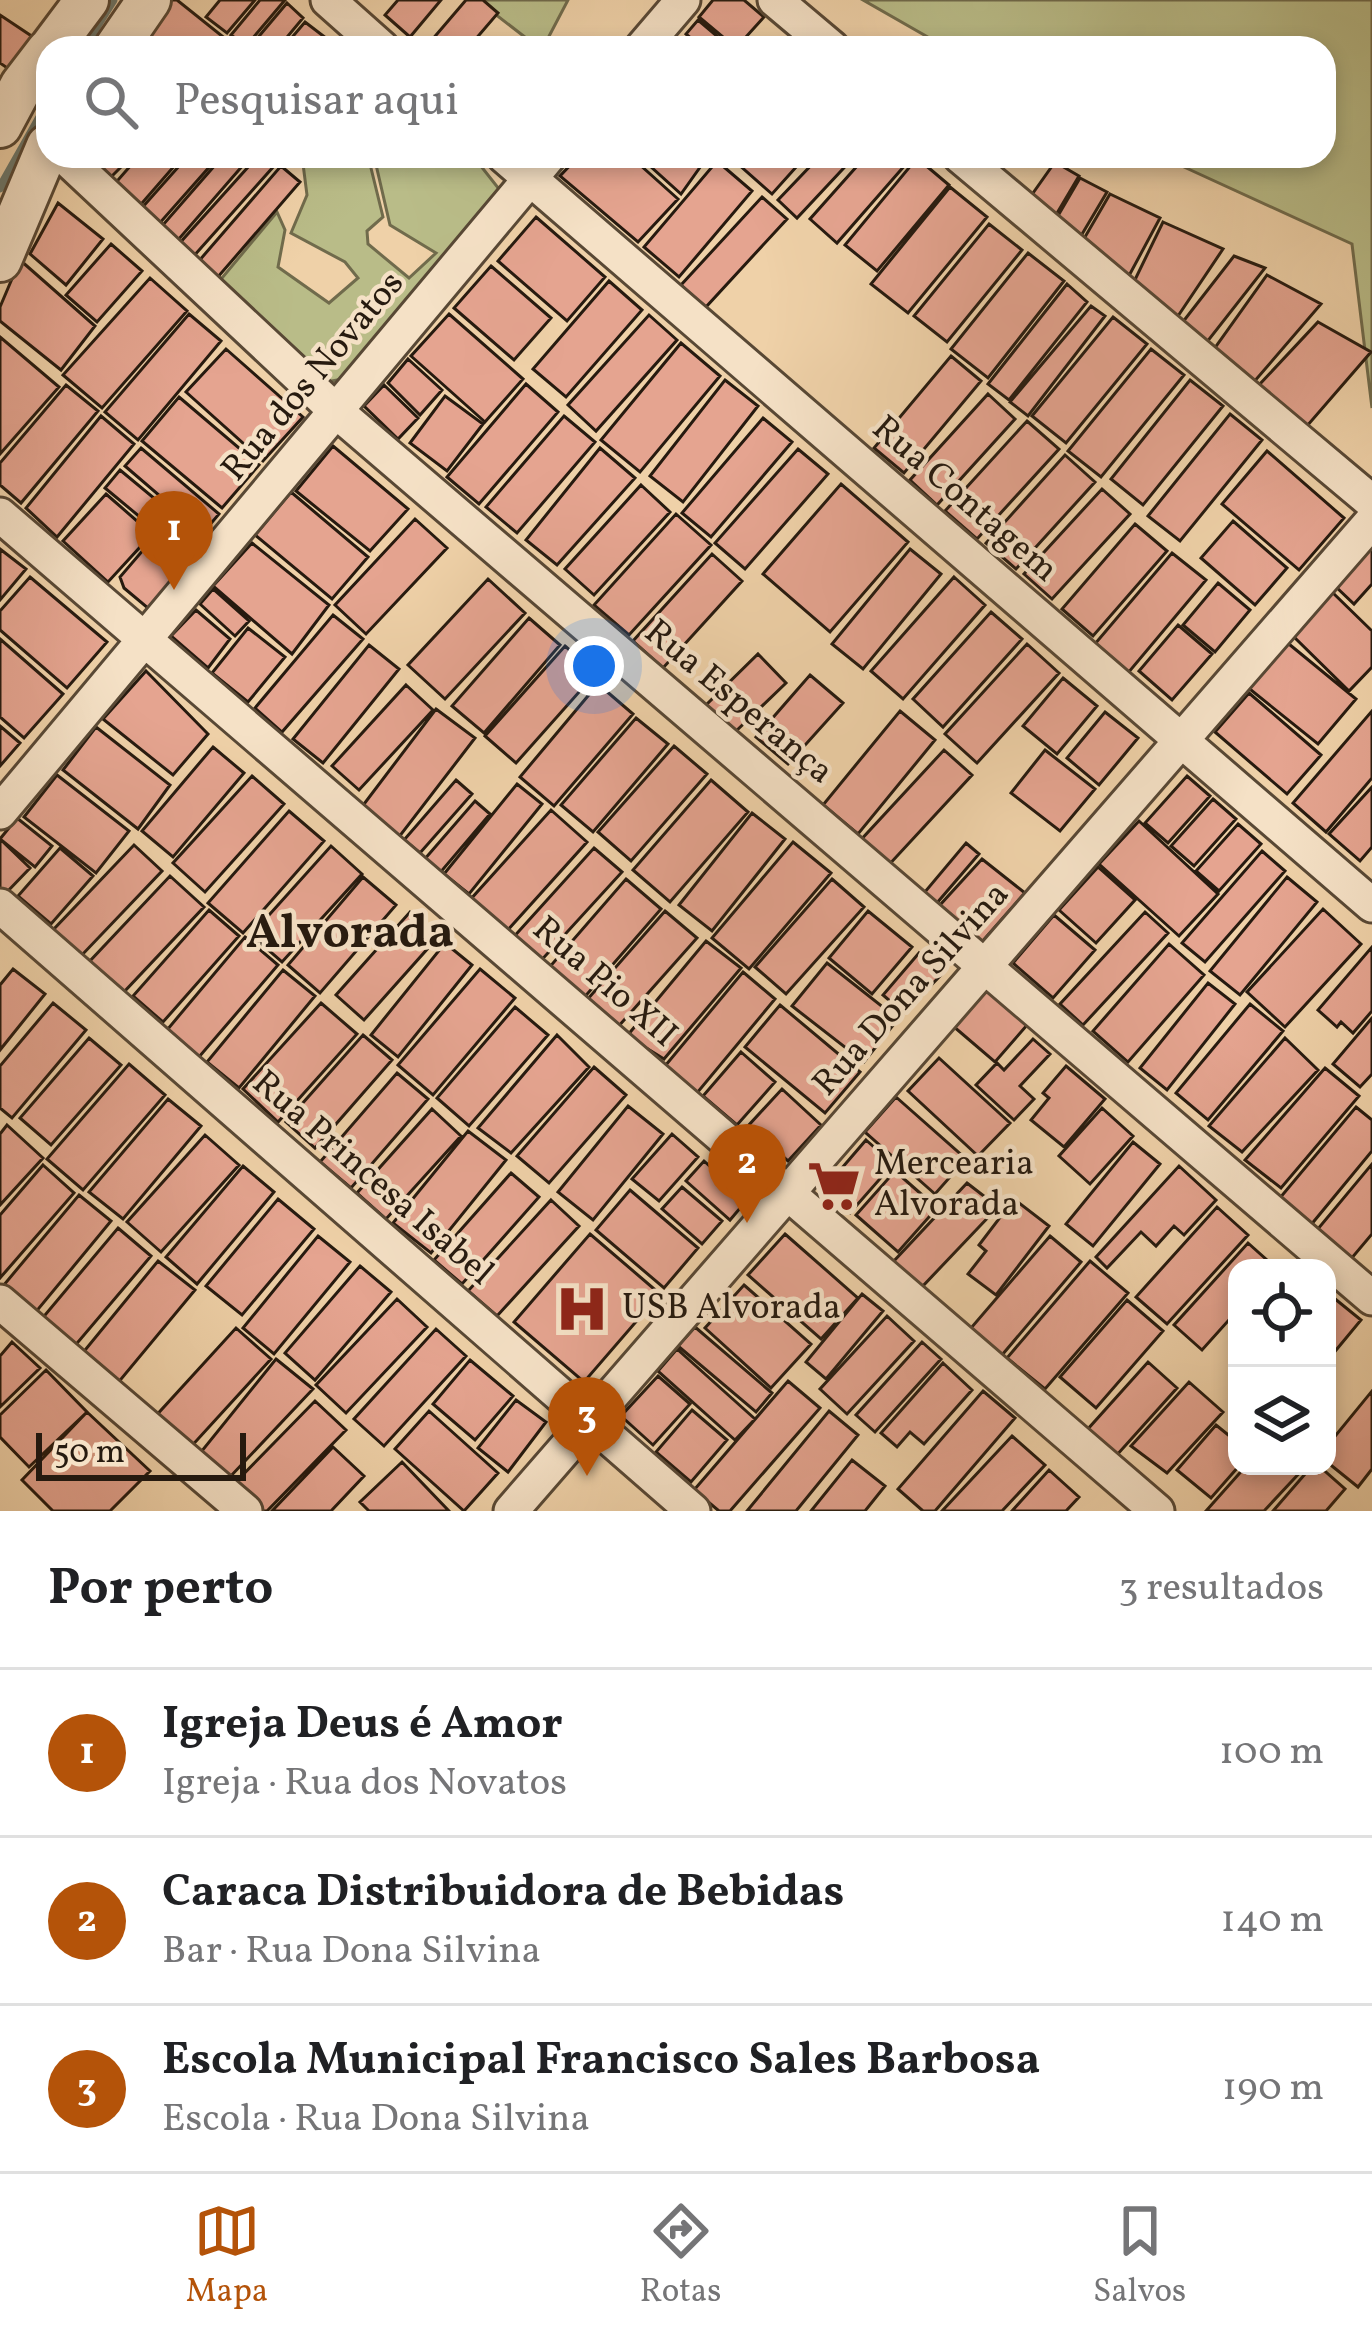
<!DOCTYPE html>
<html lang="pt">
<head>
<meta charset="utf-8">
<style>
	:root { --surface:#fff; --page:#f6f6f6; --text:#202124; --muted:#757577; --line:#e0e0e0; --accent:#b45309 }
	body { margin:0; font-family:Vollkorn,serif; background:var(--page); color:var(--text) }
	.controls { position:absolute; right:36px; bottom:36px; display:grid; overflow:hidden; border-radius:24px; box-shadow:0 6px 18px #0003 }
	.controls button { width:108px; height:108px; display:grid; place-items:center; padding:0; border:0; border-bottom:3px solid var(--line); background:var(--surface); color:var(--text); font:60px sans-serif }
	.scale { position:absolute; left:36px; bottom:30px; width:210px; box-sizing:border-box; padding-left:12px; border:6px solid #261a0f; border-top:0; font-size:33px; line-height:42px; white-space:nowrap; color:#261a0f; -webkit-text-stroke:9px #f5e1c6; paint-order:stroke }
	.you { position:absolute; left:594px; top:666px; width:42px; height:42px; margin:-30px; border:9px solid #fff; border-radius:50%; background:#1a73e8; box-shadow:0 0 0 18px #1a73e833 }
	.badge { display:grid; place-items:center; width:78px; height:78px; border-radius:50%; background:var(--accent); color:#fff; font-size:39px; font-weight:700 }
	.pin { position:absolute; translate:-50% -99px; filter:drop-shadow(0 3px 6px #0008) }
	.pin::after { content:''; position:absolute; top:63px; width:42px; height:36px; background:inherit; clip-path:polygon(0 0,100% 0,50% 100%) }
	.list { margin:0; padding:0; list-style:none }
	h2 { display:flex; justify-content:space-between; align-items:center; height:156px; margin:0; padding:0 48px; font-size:51px }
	h2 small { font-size:39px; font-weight:400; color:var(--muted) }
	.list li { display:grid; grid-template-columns:78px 1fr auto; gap:36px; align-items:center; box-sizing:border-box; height:168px; padding:0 48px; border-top:3px solid var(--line) }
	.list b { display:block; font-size:45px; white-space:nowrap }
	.list p { margin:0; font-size:39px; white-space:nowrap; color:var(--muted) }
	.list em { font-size:39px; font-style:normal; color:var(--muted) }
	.icon { flex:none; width:66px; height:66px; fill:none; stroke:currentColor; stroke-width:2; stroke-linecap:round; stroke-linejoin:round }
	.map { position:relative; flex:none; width:1372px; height:1511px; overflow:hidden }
	.search { position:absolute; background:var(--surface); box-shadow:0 6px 18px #0003; left:36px; right:36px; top:36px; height:132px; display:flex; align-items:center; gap:30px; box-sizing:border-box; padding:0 42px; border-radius:36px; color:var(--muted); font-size:45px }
	.sheet { height:660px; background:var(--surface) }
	nav { display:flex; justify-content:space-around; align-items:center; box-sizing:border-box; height:168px; border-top:3px solid var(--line); background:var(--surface); font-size:33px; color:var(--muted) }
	nav a { display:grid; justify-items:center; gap:6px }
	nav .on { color:var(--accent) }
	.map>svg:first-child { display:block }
	.green { fill:#b9bc88; stroke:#706b4c; stroke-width:3 }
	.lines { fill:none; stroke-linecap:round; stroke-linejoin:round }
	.stream { stroke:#6c786d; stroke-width:9 }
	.building { fill:#e5a490; stroke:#261a0f; stroke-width:3 }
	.minor-casing { stroke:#584835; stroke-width:39 }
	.tertiary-casing { stroke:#584835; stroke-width:48 }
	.minor { stroke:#f5e1c6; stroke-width:33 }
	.tertiary { stroke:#f5e1c6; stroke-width:42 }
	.labels { text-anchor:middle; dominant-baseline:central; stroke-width:9; stroke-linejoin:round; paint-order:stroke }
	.street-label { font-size:36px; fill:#261a0f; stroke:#f5e1c6 }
	.poi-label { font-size:36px; fill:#261a0f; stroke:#f5e1c6; text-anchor:start }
	.district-label { font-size:48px; font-weight:bold; fill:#261a0f; stroke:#f5e1c6 }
</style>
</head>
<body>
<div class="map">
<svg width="1372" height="1511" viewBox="0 0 1372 1511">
	<rect width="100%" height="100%" fill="#efd1a8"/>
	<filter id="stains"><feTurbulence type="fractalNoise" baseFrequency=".00167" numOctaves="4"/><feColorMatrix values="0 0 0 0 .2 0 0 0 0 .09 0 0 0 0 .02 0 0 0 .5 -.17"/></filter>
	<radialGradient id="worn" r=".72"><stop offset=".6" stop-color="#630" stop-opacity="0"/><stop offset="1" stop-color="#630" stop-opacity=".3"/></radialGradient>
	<path class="green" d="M477,0H568L546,42L552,48H539Z
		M863,0H1372V408L1352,244L1160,156H1324V48H947Z
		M302,156H368L383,217L367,231L368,244L409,278L436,253L390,225L374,156H473L499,189L343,379L320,383L217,284L277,212L285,230L278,267L329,303L358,278L345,262L291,233L307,195Z"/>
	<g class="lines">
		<path class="stream" d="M83,48L113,0
			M0,188L48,103"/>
	</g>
	<path class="building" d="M166,0H177L237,48H159L144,35Z
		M220,0H255L227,33L206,17Z
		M260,0H285L246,46L231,35Z
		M398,0H441L410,37L385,15Z
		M466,0H483L498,13L468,48H425Z
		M713,0H744L764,17L736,48L699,17Z
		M287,3L303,18L278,48H249Z
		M0,15L36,39L13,72L0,63Z
		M698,20L731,48H702L686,34Z
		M305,22L339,48H283Z
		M94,156H132L105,183L86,164Z
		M139,156H183L136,210L111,188Z
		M188,156H219L158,225L140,210Z
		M223,156H251L178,240L162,226Z
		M258,156L274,166L192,258L178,245Z
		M579,156H630L678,199L638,242L560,176Z
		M639,156H708L681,194Z
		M729,156H806L772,194Z
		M820,156H855L797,218L778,200Z
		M866,156H913L837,243L810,219Z
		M917,158L949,185L877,271L845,245Z
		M717,161L752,191L679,277L644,247Z
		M1055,162L1079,176L1050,225L1026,203Z
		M281,166L300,182L217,278L198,262Z
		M1080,178L1107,192L1075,246L1052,226Z
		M950,187L987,217L908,313L871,284Z
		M1110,194L1160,218L1124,285L1078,249Z
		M762,197L787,219L705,308L681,285Z
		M58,203L103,239L66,285L30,254Z
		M536,217L605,277L567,321L498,261Z
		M1163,222L1223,249L1176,319L1130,290Z
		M989,224L1022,250L947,342L914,316Z
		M111,244L142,271L97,322L66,295Z
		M1028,253L1064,281L988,378L951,349Z
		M1234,256L1265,268L1207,342L1182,323Z
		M20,260L95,326L61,370L0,321V307Z
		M491,266L551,318L514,360L454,308Z
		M1267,275L1321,304L1253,383L1212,352Z
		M150,278L187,311L102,408L63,375Z
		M609,281L642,310L566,397L533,369Z
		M1067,284L1087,302L1009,400L988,384Z
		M1091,306L1105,316L1028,416L1010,402Z
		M189,314L221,341L138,440L105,412Z
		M449,314L523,379L485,422L411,356Z
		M649,315L677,340L596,431L568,405Z
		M1113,317L1147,344L1066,443L1032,416Z
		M1318,322L1371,352L1307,426L1259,385Z
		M0,337L59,387L0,454Z
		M681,343L720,376L640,472L601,440Z
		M226,349L303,417L263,461L186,392Z
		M1151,349L1184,375L1101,477L1068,451Z
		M951,356L981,381L904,473L874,448Z
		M408,359L442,390L420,415L388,383Z
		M725,380L758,406L683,502L650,476Z
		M1190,380L1223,406L1143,505L1111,479Z
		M526,384L558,412L479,504L447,477Z
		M66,385L98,411L21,503L0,485V463Z
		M384,385L418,418L398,439L364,406Z
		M988,394L1015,419L937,505L910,480Z
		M445,396L483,424L447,471L410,443Z
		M179,397L259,465L222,508L142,441Z
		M1230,414L1262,440L1180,541L1148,516Z
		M101,416L134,444L57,537L26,508Z
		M564,416L595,442L517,533L486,507Z
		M763,418L792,442L711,537L682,513Z
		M1027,421L1059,449L977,539L945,511Z
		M333,446L408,509L370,551L296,491Z
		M141,448L219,514L203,533L125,466Z
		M600,448L635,478L557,565L526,540Z
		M798,449L828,474L745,569L715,543Z
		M1267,451L1344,518L1299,570L1222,504Z
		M1065,455L1095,482L1016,569L986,543Z
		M120,470L202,538L187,556L105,488Z
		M841,484L908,542L830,632L763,574Z
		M641,485L670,512L594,595L565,569Z
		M1102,489L1130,514L1052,599L1024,574Z
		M291,492L368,557L332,599L255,535Z
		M106,494L152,534L108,582L63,541Z
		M676,514L711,545L629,635L594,605Z
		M415,519L447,548L366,634L335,605Z
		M1233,521L1287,568L1255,605L1201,558Z
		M1135,524L1167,551L1093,636L1062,609Z
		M156,535L189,563L149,609L124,588L120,577Z
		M252,543L329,605L292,654L213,586Z
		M1372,546V584L1354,604L1335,586Z
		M0,549L26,569L0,600Z
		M910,549L941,574L863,669L832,644Z
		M1172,553L1206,580L1128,673L1094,645Z
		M712,554L742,581L663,668L633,641Z
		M30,577L107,642L67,688L0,630V611Z
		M954,577L985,605L903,699L871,671Z
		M488,579L525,613L445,699L408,665Z
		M1218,583L1250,610L1215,652L1183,625Z
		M213,589L249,621L235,636L200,604Z
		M1332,592L1372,631V667L1349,691L1291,634Z
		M196,610L230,639L208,668L171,636Z
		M991,612L1022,639L943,727L913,699Z
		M333,615L363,639L282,732L255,708Z
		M529,618L560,645L484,733L452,706Z
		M1178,625L1212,654L1172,700L1139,671Z
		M248,628L285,657L248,702L212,673Z
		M0,639L63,694L24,738L0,717Z
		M1284,640L1356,699L1318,744L1246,686Z
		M1027,644L1059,673L977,763L945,734Z
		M369,645L399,669L323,763L293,739Z
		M565,646L596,673L516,763L485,736Z
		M758,654L786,683L733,734L705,706Z
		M146,671L208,734L173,775L103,719Z
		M810,675L843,703L788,764L756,737Z
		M1063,678L1097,706L1057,754L1023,726Z
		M598,684L633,714L554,806L520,777Z
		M406,685L433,710L359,790L332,766Z
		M1249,693L1321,755L1287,794L1215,732Z
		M436,709L475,738L399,837L361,808Z
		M900,711L935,740L858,834L823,805Z
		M1372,711V778L1326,832L1293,803Z
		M1105,712L1138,738L1099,785L1067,758Z
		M636,718L668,744L593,832L561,805Z
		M0,726L20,743L0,766Z
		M96,727L170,785L138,829L63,770Z
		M674,746L707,774L631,861L598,832Z
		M213,747L244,773L173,857L142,831Z
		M944,750L972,775L886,868L858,843Z
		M1045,750L1095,789L1060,831L1011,793Z
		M57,775L129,831L96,873L24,817Z
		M252,776L284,804L205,892L173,863Z
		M1187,776L1210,796L1168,843L1145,823Z
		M456,780L472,794L420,853L404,840Z
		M711,780L748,812L670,902L633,870Z
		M517,784L542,804L469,894L444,874Z
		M1372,787V847L1360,861L1329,834Z
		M1213,799L1236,819L1194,866L1171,846Z
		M475,801L490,814L439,874L423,861Z
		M551,810L587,842L506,932L470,900Z
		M289,811L324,841L243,933L208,903Z
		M752,813L785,839L712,931L679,905Z
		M17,818L52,846L35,867L0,839Z
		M1139,821L1218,894L1179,936L1099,864Z
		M1238,824L1261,844L1219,891L1196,871Z
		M0,839L30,868L5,894L0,890Z
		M793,842L831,873L749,969L712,938Z
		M966,843L979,854L936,904L924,893Z
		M134,845L162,871L81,956L53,930Z
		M331,846L362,874L282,962L251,935Z
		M60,848L93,876L51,924L18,896Z
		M594,848L622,872L537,965L510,941Z
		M1262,851L1285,871L1205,962L1182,943Z
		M982,859L1025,893L981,943L940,905Z
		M1098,867L1135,900L1096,943L1059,910Z
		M170,876L204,907L122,994L89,962Z
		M363,877L396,905L320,993L288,965Z
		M1287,877L1317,902L1240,995L1210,971Z
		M626,879L661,909L582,1000L547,970Z
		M832,879L864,907L786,994L755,967Z
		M1323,909L1361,944L1285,1027L1247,992Z
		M209,910L239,936L163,1022L133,996Z
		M665,911L697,938L617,1028L586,1001Z
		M868,911L912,947L872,994L829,958Z
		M410,912L438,937L364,1020L336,995Z
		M1145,912L1168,933L1083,1025L1060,1004Z
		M1054,915L1095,950L1053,998L1013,963Z
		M245,937L278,965L199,1057L167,1030Z
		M706,941L741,968L664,1059L627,1036Z
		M445,943L472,965L398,1057L371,1035Z
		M1169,944L1204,975L1128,1062L1093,1031Z
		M1372,947V1011L1353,1033L1341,1022L1337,1027L1318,1010Z
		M919,953L941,975L904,1013L883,995Z
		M827,963L898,1019L864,1062L792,1006Z
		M13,969L45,994L0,1050V985Z
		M480,969L515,998L433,1095L398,1065Z
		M283,970L315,996L239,1088L207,1062Z
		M743,972L775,999L697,1093L665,1066Z
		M1208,983L1235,1004L1167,1090L1140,1068Z
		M986,988L1028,1024L995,1062L953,1026Z
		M53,1003L86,1030L12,1118L0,1108V1066Z
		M321,1003L357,1034L278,1122L243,1089Z
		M1250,1004L1283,1031L1208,1120L1176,1093Z
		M780,1005L860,1072L825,1113L745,1047Z
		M515,1007L548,1035L469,1126L437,1098Z
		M1372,1018V1074L1360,1087L1333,1064Z
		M363,1035L392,1060L315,1148L286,1122Z
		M557,1035L589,1067L511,1153L478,1128Z
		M89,1038L121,1065L51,1145L20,1118Z
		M1285,1038L1318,1070L1242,1152L1209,1126Z
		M1033,1039L1050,1054L1020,1086L1034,1099L1014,1120L976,1085L997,1063L1004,1070Z
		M741,1052L775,1082L737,1125L703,1096Z
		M939,1058L1010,1123L978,1156L908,1091Z
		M129,1064L165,1095L83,1190L47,1159Z
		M1066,1066L1105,1099L1064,1147L1031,1120L1049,1098L1043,1093Z
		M594,1067L626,1095L549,1183L517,1156Z
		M1325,1068L1359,1096L1281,1188L1245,1160Z
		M397,1073L428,1099L351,1188L320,1162Z
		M782,1089L821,1125L788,1161L748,1126Z
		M896,1097L966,1159L935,1194L865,1132Z
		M168,1099L201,1126L123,1219L89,1192Z
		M628,1106L663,1134L593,1220L558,1192Z
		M1356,1107L1372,1120V1151L1310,1226L1279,1199Z
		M1102,1108L1133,1136L1090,1184L1059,1156Z
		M432,1109L461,1136L386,1219L357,1193Z
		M7,1125L43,1158L0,1205V1134Z
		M468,1131L506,1160L431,1253L393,1223Z
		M672,1134L698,1157L659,1201L632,1179Z
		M205,1135L239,1165L161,1252L127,1222Z
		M866,1140L893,1164L850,1213L823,1190Z
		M1133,1142L1160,1164L1093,1246L1066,1224Z
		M704,1161L747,1200L730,1220L686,1181Z
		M1372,1164V1234L1351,1259L1317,1230Z
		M43,1165L74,1193L0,1278V1215Z
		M243,1166L274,1192L197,1284L166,1257Z
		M1179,1166L1216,1200L1184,1235L1174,1226L1156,1246L1141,1232L1107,1268L1096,1257Z
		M895,1171L937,1208L898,1252L856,1215Z
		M511,1173L539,1197L462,1284L434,1260Z
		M967,1183L998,1207L920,1289L893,1262Z
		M682,1187L722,1221L702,1244L662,1209Z
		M630,1190L698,1248L664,1288L596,1230Z
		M79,1195L111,1221L35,1313L3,1286Z
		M278,1199L314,1229L242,1315L206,1286Z
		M1014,1199L1049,1226L996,1295L968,1274L986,1251L979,1245Z
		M551,1200L579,1226L497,1316L468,1291Z
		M1217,1207L1248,1235L1167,1324L1136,1297Z
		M118,1228L151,1256L73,1348L40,1321Z
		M590,1234L660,1294L584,1382L514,1322Z
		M785,1234L858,1298L821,1339L748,1275Z
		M318,1236L350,1262L274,1354L243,1328Z
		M1050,1236L1081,1262L1002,1355L971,1328Z
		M1248,1243L1276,1268H1237V1311L1202,1350L1174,1325Z
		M158,1261L195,1290L117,1384L81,1355Z
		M1090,1261L1128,1293L1045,1389L1007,1358Z
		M360,1266L391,1292L315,1380L285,1353Z
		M744,1285L811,1344L771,1388L705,1328Z
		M862,1294L883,1311L826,1379L806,1362Z
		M1329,1294L1361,1320L1327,1361V1296Z
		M397,1299L427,1327L346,1413L316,1385Z
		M1127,1300L1163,1331L1096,1408L1060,1377Z
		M887,1316L914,1341L847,1414L820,1389Z
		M695,1327L772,1393L756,1412L678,1346Z
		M236,1328L271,1359L188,1450L153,1419Z
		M436,1329L466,1356L384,1446L354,1419Z
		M12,1342L40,1368L0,1407V1356Z
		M922,1342L941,1359L875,1432L856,1415Z
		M677,1349L755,1419L735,1440L658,1371Z
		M276,1359L313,1389L229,1478L201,1452Z
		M470,1360L513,1396L475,1440L433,1404Z
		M1148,1362L1177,1388L1116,1456L1087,1430Z
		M943,1363L972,1390L924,1444L910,1432L897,1447L881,1433Z
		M46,1370L87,1412L29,1467L0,1437V1415Z
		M658,1376L690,1404L653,1445L621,1416Z
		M788,1381L820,1408L730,1511H719L694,1490Z
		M1189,1382L1223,1412L1167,1473L1131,1446Z
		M983,1391L1015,1418L935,1511H923L898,1489Z
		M1372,1391V1469L1358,1487L1327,1462V1446Z
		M516,1400L546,1422L508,1472L478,1448Z
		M315,1401L346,1430L267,1511H258L232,1486Z
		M692,1410L727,1440L691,1482L656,1452Z
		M429,1411L498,1473L464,1511L395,1449Z
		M829,1411L858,1435L796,1511H747Z
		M87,1412L150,1471L110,1511H53L22,1480Z
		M1216,1425L1237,1442L1239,1466L1211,1498L1177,1470Z
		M1012,1436L1045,1465L1002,1511H942Z
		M333,1447L364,1476L331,1511H272Z
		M852,1460L885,1486L865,1511H811Z
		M402,1462L449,1511H369L360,1502Z
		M1246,1466H1306L1264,1511H1206Z
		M1312,1466H1319L1345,1489L1326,1511H1273Z
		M1049,1470L1079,1497L1066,1511H1012Z"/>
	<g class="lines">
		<g class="minor-casing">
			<path id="minor" d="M328,0L382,48
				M775,0L832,48
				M642,48L683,0
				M64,156L336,411L1372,1298
				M504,156L1372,905
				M960,156L1372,502
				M0,515L1157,1511
				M0,812L549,156
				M0,906L693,1511
				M0,1302L245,1511
				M511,1511L1372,521"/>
		</g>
		<g class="tertiary-casing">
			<path id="tertiary" d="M51,48L87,0
				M116,48L149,0
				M0,126L22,85L48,51
				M0,260L48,146"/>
		</g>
		<use href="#minor" class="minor"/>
		<use href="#tertiary" class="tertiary"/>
	</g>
	<defs>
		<g id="supermarket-bare" transform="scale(4.14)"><path d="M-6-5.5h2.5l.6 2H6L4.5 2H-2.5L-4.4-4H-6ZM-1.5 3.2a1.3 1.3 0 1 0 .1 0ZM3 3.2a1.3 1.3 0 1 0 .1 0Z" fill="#8f2418" stroke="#f5e1c6" stroke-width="2.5" paint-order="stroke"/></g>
		<g id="hospital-bare" transform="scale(4.14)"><path d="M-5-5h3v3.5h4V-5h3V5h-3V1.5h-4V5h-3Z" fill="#8f2418" stroke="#f5e1c6" stroke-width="2.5" paint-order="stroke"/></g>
	</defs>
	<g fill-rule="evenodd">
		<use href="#supermarket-bare" x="834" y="1186"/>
		<use href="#hospital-bare" x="582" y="1309"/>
	</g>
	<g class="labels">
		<g class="street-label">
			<text transform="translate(314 377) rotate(-50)">Rua dos Novatos</text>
			<text transform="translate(964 500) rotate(41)">Rua Contagem</text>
			<text transform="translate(738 703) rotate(40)">Rua Esperança</text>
			<text transform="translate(604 983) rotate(41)">Rua Pio XII</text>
			<text transform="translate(912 990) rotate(-48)">Rua Dona Silvina</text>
			<text transform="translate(372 1179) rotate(41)">Rua Princesa Isabel</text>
		</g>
		<g class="poi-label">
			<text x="874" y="1165">Mercearia<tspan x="874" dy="41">Alvorada</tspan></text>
			<text x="622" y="1309">USB Alvorada</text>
		</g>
		<g class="district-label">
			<text x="350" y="934">Alvorada</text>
		</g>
	</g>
	<rect width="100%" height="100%" filter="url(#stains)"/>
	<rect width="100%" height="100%" fill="url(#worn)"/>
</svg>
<div class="controls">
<button><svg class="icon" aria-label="locate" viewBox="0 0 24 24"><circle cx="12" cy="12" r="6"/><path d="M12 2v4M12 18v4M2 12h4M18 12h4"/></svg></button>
<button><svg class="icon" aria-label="layers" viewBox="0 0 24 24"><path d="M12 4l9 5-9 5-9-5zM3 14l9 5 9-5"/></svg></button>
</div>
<div class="scale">50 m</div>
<div class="you"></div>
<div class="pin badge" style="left:174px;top:590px">1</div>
<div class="pin badge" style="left:747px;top:1223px">2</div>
<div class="pin badge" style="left:587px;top:1476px">3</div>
<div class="search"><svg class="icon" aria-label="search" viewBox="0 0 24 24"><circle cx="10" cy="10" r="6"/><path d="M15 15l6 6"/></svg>Pesquisar aqui</div>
</div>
<section class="sheet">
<h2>Por perto<small>3 resultados</small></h2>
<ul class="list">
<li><span class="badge">1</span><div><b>Igreja Deus é Amor</b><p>Igreja · Rua dos Novatos</p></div><em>100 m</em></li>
<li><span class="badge">2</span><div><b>Caraca Distribuidora de Bebidas</b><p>Bar · Rua Dona Silvina</p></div><em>140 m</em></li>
<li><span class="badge">3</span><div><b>Escola Municipal Francisco Sales Barbosa</b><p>Escola · Rua Dona Silvina</p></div><em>190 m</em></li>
</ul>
</section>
<nav>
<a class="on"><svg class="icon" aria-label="map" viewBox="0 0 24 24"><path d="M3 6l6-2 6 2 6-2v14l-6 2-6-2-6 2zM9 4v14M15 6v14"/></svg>Mapa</a>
<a><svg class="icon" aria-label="directions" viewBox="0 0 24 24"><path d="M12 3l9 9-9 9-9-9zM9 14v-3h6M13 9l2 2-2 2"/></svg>Rotas</a>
<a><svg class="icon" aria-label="saved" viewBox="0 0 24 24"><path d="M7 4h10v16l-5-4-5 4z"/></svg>Salvos</a>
</nav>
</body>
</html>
